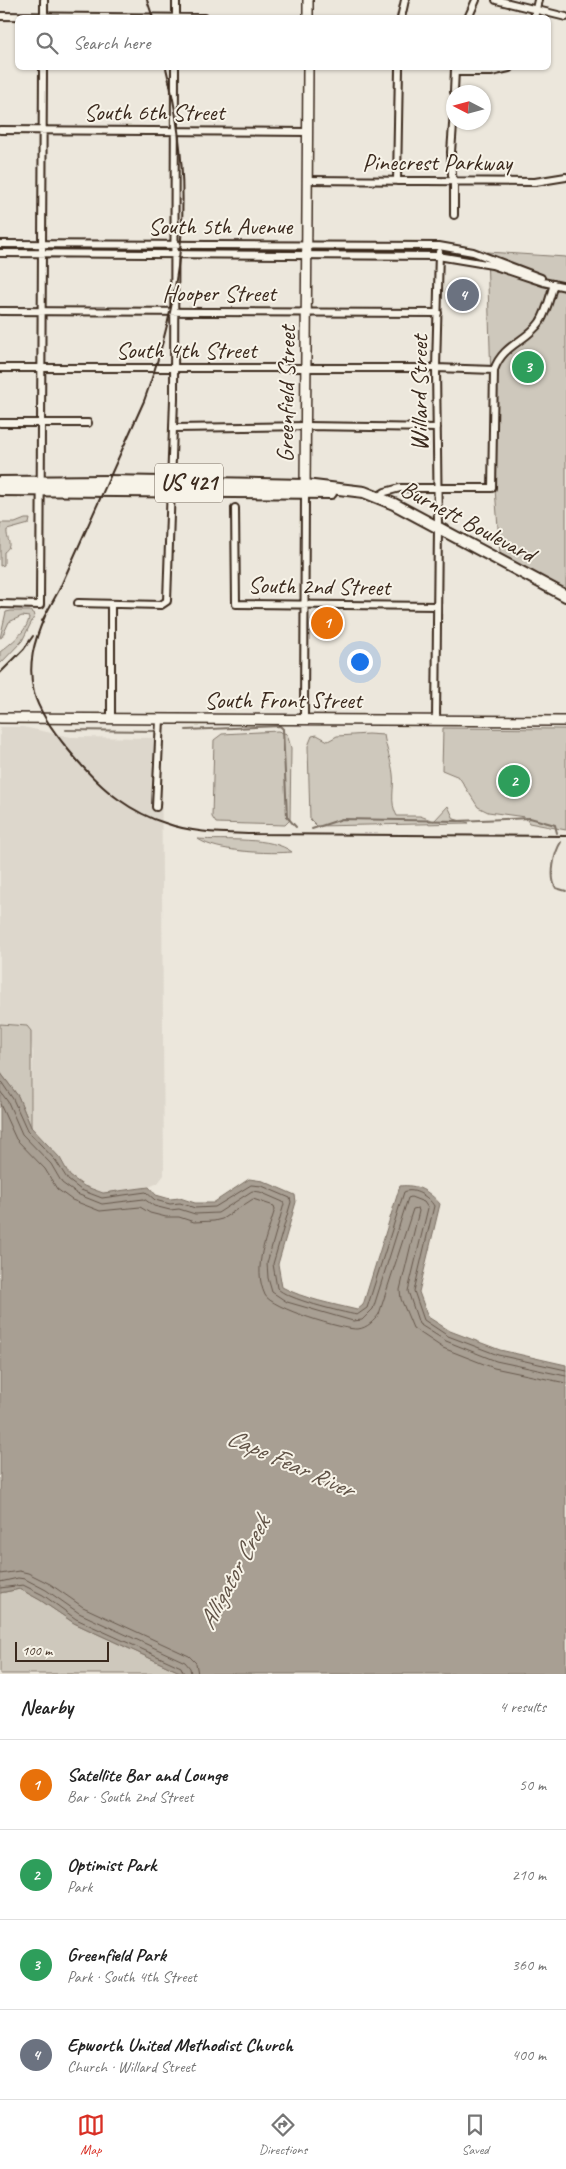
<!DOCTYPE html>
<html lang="en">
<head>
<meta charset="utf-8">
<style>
	:root { --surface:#fff; --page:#f6f6f6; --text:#222; --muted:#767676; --line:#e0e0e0; --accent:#d93025 }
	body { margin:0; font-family:Caveat,sans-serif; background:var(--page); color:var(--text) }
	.compass { position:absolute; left:446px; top:85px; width:45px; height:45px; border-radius:50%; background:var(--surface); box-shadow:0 1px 4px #0004; rotate:276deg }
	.scale { position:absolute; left:15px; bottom:12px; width:94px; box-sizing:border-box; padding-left:5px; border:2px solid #3b2a1e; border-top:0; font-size:14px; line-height:18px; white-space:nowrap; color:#3b2a1e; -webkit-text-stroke:4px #f7f3e8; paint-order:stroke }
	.you { position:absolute; left:359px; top:661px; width:18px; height:18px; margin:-12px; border:4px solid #fff; border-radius:50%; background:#1a73e8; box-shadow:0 0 0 8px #1a73e833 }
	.badge { display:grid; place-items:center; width:32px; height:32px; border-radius:50%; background:var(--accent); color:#fff; font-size:16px; font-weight:700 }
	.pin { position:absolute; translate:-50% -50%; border:2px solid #fff; box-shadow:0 1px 5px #0006 }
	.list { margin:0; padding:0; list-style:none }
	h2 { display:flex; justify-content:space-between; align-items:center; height:65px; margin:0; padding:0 20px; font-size:21px }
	h2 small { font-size:16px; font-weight:400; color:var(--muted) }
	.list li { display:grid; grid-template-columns:32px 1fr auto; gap:15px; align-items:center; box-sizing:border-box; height:90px; padding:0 20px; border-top:1px solid var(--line) }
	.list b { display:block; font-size:19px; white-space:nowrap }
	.list p { margin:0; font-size:16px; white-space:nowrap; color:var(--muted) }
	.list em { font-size:16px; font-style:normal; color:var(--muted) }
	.icon { flex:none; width:28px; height:28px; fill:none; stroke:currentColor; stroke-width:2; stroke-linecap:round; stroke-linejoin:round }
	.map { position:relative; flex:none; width:566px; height:1674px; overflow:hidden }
	.search { position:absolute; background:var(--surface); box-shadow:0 1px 4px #0004; left:15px; right:15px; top:15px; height:55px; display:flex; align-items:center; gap:12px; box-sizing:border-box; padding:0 18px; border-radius:8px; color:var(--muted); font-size:19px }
	.sheet { height:425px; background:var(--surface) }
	nav { display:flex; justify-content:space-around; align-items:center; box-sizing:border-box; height:70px; border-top:1px solid var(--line); background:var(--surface); font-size:14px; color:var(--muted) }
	nav a { display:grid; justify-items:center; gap:2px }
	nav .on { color:var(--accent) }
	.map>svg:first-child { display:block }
	.built { fill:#ddd7cc }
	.green { fill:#cec8bc; stroke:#84796d }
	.water { fill:#a89f93; stroke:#7c7064 }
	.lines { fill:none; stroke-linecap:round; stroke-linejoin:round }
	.shore { stroke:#67594d; stroke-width:1 }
	.stream { stroke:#7c7064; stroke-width:2 }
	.minor-casing { stroke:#3b2a1e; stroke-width:10 }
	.major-casing { stroke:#3b2a1e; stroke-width:12 }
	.highway-casing { stroke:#3b2a1e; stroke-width:14 }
	.minor { stroke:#f7f3e8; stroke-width:6 }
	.major { stroke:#f7f3e8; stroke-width:9 }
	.highway { stroke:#f7f3e8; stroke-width:10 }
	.rail { stroke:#3b2a1e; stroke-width:2 }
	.labels { text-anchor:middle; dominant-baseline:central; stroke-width:4; stroke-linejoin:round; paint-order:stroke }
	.shield { fill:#f7f3e8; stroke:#73665b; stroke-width:1 }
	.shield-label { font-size:22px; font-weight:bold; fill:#3b2a1e }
	.street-label { font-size:24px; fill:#3b2a1e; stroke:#f7f3e8 }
	.water-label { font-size:25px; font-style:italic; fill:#615347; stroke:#f7f3e8 }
</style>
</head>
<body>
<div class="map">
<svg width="566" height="1674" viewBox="0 0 566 1674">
	<rect width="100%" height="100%" fill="#ece7dc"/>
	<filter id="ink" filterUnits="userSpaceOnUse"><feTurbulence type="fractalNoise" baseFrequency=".02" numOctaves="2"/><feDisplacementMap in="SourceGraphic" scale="10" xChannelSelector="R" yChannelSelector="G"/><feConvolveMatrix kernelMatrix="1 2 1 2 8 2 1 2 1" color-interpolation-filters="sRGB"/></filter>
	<g filter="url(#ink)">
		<path class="built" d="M0,727H23L71,737L161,738L164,1175L158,1183L149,1187L103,1193L84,1186L70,1176L60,1158L31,1127L33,1052L27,1026L0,1024Z"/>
		<path class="green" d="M487,252L566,257V602L501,566L494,476Z
			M25,519H30L29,524L7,530C6,540 14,545 4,552V565L0,566V523H15Z
			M11,611H30L35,615L22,641L0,664V652C10,644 28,631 29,617L22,616L9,622L2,637L0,638L6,612Z
			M443,728L566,729V830L529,823L525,817L488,812L478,807L459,777L442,770Z
			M278,731L287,734L291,748L290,820L285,825L216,823L212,817L214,740L222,734Z
			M368,734L384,735C386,748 392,763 393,774C395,788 389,802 397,816H420L434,821L448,806L454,819L469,823L317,826L310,819L308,746L312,736L317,735L328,741L337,736Z
			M198,839C224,841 272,836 292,852C269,854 216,852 198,839Z
			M0,1024L27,1026L31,1031V1127L18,1096L0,1072Z
			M20,1589L40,1600L74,1623L184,1674H0V1593Z"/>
		<path class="water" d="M0,1072L18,1096L31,1127L60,1158L70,1176L84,1186L103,1193L149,1187L156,1195L170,1199L180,1198L195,1203H213L249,1179L263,1181L295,1195L296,1202L278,1264L282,1287C304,1299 333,1304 357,1310L363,1305L400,1186C417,1184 429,1191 440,1204L419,1292L428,1317L450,1331L500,1350L566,1365V1674H184L74,1623L40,1600L20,1589L0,1593Z"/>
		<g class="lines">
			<path class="shore" d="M0,1080L13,1099L27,1130L56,1161L68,1180L81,1190L102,1198L146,1192L155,1200L170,1204L180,1203L195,1208L215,1207L251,1185L262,1186L290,1198L291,1202L273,1264L277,1288C286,1299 341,1312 357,1315L367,1308L404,1192C414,1187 429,1197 434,1206L414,1291L424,1320L448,1336L498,1355L566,1370
				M0,1091L8,1102L22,1134L51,1164L62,1183L77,1194L102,1204L144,1199L154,1206L170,1210L179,1209L195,1214L218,1213L252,1191L260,1192L283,1202L284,1204L267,1263L268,1278L272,1292L287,1302L353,1321L362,1320L373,1309L408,1198L411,1197L424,1202L428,1208L408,1291L419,1324L446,1341L496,1361L566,1376
				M0,1104L16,1139L45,1169L57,1189L72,1200L100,1211L140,1207L150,1213L166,1217H179L194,1222L214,1221L222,1219L253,1199L274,1206L275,1209C267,1236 252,1267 265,1295C271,1308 343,1330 358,1329C367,1328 374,1321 379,1314L413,1209L418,1208L419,1211L400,1290L401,1299L413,1328L443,1348L494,1368L566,1383
				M0,1574L19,1571L28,1573L50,1584L83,1607L189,1656L196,1663L198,1674
				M0,1582L18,1578L25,1579L46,1590L79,1613L185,1662L190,1668L191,1674
				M0,1588L23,1585L43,1595L76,1619L181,1667L184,1674"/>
			<path class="stream" d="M66,730L156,731
				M186,730L280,726L283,729L287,817L296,827
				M312,829L342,819L458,821L530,818L555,825L557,833
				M561,842C554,853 549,877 556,888L566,891"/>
			<g class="minor-casing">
				<path id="minor" d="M496,0L566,17
					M0,16L205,18
					M44,18V0
					M176,18V0
					M401,18L405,0
					M468,18L476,0
					M534,18L538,0
					M455,72H491L509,68
					M454,92L455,69
					M454,111L451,152L452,175L454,182V215
					M0,130L308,132
					M307,180L535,182L566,177
					M397,181L399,68
					M0,244L439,246L473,252L541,278
					M0,253L438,256L492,265L543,282L566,287
					M0,311L438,313
					M0,368H436L494,370
					M0,423H88
					M174,428L306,426L437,428
					M377,497L385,492L400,488H492L494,370C503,344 526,342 540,322C547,311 550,296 554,284
					M235,508L236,604L437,606
					M78,603L161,605L167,601L174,399L175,68
					M0,604L40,605L43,68
					M111,719V605
					M304,720L305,493
					M436,720L438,527L436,368L439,252
					M156,807L160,719"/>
			</g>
			<g class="major-casing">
				<path id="major" d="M308,18V0
					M305,492L308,68
					M0,718L566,721"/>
			</g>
			<g class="highway-casing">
				<path id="highway" d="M0,482L109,481L305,485L364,492L394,504L566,596
					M0,490L331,493"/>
			</g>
			<use href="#minor" class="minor"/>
			<use href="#major" class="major"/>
			<use href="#highway" class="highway"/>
			<path class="rail" d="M147,0L153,18
				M45,616C34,641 27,665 34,693C42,724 91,780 118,799C132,809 148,818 165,823C192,833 222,833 251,834L566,836
				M42,621L59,590L144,401C185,289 195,183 166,68
				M0,673L24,649L33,636"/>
		</g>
	</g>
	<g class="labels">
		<rect class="shield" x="155" y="463.5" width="68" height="39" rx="4"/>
		<g class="shield-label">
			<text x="189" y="483">US 421</text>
		</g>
		<g class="street-label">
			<text x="154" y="112">South 6th Street</text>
			<text x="437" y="162">Pinecrest Parkway</text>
			<text x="220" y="226">South 5th Avenue</text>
			<text x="219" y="293">Hooper Street</text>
			<text x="186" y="350">South 4th Street</text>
			<text transform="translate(419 393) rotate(-90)">Willard Street</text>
			<text transform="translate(286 394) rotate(-89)">Greenfield Street</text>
			<text transform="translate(468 521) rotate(28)">Burnett Boulevard</text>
			<text transform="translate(319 586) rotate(1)">South 2nd Street</text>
			<text x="283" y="700">South Front Street</text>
		</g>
		<g class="water-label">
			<text transform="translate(290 1463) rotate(24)">Cape Fear River</text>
			<text transform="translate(234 1573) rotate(-62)">Alligator Creek</text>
		</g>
	</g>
</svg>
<svg class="compass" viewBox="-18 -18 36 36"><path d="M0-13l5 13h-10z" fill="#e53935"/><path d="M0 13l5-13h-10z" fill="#767676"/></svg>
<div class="scale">100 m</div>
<div class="you"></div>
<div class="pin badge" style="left:327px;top:623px;background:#e8710a">1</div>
<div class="pin badge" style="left:514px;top:781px;background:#2e9e5b">2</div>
<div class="pin badge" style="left:528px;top:367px;background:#2e9e5b">3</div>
<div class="pin badge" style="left:463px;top:295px;background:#6b7280">4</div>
<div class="search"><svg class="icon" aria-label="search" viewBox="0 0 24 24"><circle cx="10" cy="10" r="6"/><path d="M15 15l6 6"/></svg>Search here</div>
</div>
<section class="sheet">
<h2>Nearby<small>4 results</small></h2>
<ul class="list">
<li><span class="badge" style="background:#e8710a">1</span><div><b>Satellite Bar and Lounge</b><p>Bar · South 2nd Street</p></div><em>50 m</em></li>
<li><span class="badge" style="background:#2e9e5b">2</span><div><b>Optimist Park</b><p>Park</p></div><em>210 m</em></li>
<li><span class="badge" style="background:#2e9e5b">3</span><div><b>Greenfield Park</b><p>Park · South 4th Street</p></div><em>360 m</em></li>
<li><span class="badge" style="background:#6b7280">4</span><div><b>Epworth United Methodist Church</b><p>Church · Willard Street</p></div><em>400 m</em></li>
</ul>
</section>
<nav>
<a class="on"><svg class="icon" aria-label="map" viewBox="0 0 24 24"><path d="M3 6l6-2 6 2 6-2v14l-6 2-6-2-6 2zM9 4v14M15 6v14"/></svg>Map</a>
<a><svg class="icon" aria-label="directions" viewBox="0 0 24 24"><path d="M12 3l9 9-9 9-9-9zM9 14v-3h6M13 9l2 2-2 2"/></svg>Directions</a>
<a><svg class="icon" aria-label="saved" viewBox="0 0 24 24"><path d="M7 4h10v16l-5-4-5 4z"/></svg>Saved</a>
</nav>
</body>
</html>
